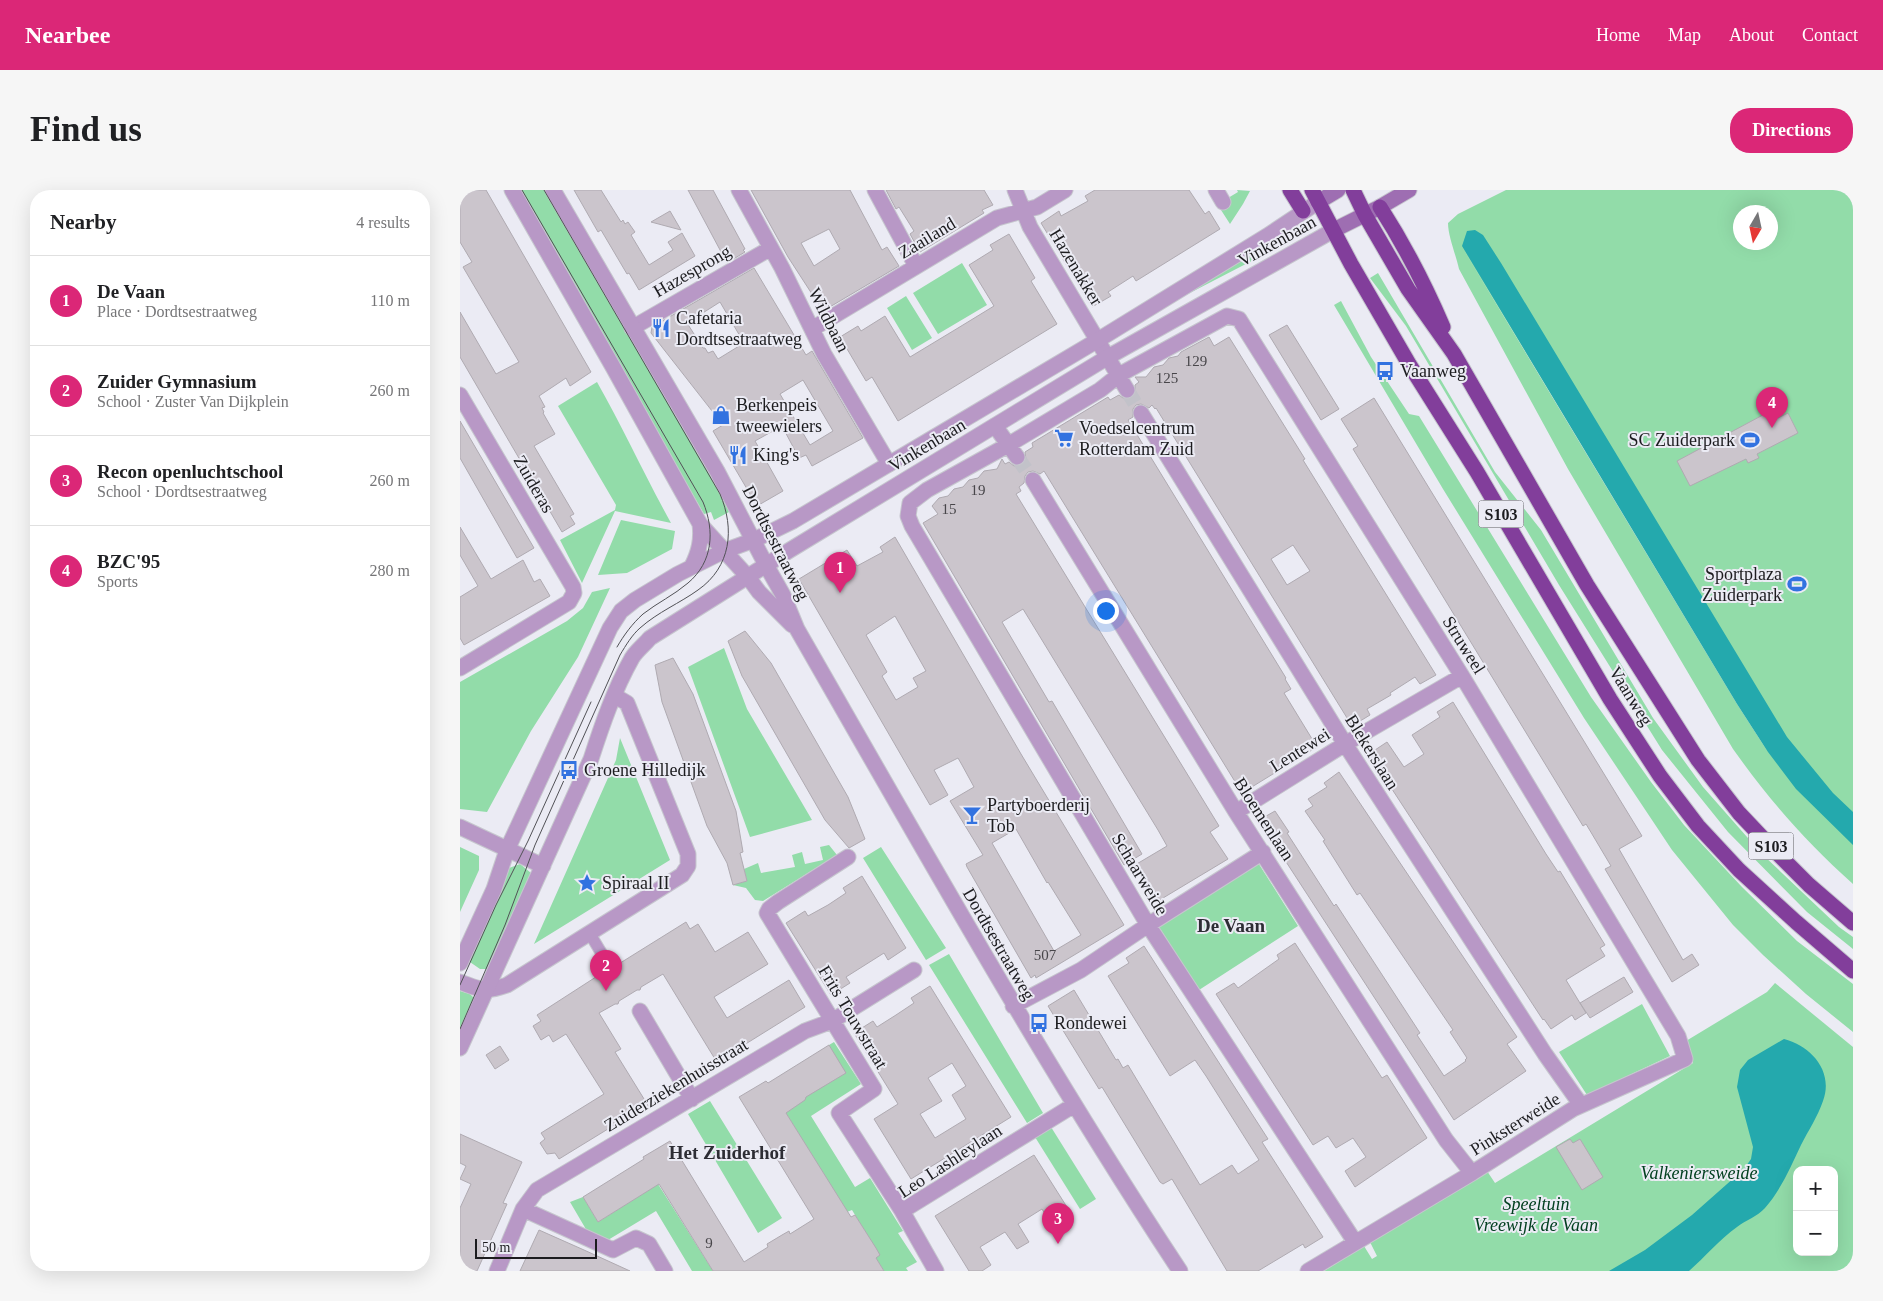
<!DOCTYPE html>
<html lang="en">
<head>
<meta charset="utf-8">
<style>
	:root { --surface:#fff; --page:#f6f6f6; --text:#202124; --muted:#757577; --line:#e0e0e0; --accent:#db2777 }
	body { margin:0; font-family:Georgia,serif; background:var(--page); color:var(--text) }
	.controls { position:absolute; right:15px; bottom:15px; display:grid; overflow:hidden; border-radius:10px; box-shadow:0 5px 20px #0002 }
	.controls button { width:45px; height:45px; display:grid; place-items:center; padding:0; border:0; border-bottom:1px solid var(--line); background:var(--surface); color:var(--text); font:25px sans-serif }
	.compass { position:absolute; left:1273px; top:15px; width:45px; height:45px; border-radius:50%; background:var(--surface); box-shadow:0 5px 20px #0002; rotate:189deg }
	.scale { position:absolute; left:15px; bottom:12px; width:122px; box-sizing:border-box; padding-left:5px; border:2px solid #1c1c1f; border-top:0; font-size:14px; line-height:18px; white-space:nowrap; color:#1c1c1f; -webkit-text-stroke:4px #ebebf4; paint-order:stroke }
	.you { position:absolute; left:645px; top:420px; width:18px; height:18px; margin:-12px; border:4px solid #fff; border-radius:50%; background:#1a73e8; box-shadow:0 0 0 8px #1a73e833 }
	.badge { display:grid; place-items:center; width:32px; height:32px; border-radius:50%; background:var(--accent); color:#fff; font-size:16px; font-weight:700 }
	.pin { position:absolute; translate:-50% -41px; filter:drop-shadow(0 1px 2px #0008) }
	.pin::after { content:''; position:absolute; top:26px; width:18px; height:15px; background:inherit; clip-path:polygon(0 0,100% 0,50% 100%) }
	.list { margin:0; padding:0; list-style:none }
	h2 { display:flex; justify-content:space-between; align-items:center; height:65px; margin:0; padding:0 20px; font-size:21px }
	h2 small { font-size:16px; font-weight:400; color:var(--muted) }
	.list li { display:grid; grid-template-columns:32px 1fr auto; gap:15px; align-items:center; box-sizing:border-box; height:90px; padding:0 20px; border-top:1px solid var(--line) }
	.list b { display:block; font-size:19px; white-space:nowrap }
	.list p { margin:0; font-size:16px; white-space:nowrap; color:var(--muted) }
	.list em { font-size:16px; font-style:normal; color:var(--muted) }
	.map { position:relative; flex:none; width:1393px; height:1081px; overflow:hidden; border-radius:20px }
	header { display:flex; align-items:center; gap:30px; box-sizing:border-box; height:70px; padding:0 25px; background:var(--accent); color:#fff }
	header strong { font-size:24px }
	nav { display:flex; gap:28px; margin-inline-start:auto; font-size:18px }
	.intro { display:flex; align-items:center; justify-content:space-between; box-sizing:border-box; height:120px; padding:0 30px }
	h1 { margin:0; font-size:35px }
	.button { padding:12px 22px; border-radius:20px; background:var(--accent); color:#fff; font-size:18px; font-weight:700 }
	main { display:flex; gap:30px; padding:0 30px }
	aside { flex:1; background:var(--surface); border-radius:20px; box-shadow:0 5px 20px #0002 }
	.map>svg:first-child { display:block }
	.green { fill:#92dca9; fill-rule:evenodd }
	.water { fill:#24a9ad }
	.building { fill:#cbc5cc; stroke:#afaab1; fill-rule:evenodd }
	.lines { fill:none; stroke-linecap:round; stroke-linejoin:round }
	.minor-tunnel { stroke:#c2c2c9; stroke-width:15; stroke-dasharray:15 8; stroke-linecap:butt }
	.pedestrian-casing { stroke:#c6c6ce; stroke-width:13 }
	.minor-casing { stroke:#c6c6ce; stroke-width:17 }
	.tertiary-casing { stroke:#c6c6ce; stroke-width:17 }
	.secondary-casing { stroke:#c6c6ce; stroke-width:17 }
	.trunk-casing { stroke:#c6c6ce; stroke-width:17 }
	.pedestrian { stroke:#b898c6; stroke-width:11 }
	.minor { stroke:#b898c6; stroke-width:15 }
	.tertiary { stroke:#b898c6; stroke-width:15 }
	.secondary { stroke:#9e6eb2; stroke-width:15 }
	.trunk { stroke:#823e9b; stroke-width:15 }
	.tram { stroke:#515156; stroke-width:1 }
	.labels { text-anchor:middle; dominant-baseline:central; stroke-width:4; stroke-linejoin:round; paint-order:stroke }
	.number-label { font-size:15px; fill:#48464a }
	.shield { fill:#ebebf4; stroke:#5a5a5f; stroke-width:1 }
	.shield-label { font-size:16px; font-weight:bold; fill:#1c1c1f }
	.street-label { font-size:18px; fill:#1c1c1f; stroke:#ebebf4 }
	.poi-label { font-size:18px; fill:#1c1c1f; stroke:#ebebf4; text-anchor:start }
	.park-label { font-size:18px; font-style:italic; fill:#024020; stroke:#ebebf4 }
	.neighbourhood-label { font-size:19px; font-weight:bold; fill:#2d2d34; stroke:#ebebf4 }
</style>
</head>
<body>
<header>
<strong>Nearbee</strong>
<nav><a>Home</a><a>Map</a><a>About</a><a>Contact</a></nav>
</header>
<div class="intro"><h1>Find us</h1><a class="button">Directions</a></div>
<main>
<aside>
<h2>Nearby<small>4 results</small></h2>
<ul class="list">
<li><span class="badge">1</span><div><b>De Vaan</b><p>Place · Dordtsestraatweg</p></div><em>110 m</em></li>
<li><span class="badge">2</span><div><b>Zuider Gymnasium</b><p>School · Zuster Van Dijkplein</p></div><em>260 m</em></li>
<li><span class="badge">3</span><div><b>Recon openluchtschool</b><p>School · Dordtsestraatweg</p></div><em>260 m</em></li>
<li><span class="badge">4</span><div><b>BZC'95</b><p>Sports</p></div><em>280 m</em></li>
</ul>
</aside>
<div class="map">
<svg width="1393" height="1081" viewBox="0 0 1393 1081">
	<rect width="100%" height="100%" fill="#ebebf4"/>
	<path class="green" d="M58,0H89L255,288L269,322L254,330L251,322L244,324Z
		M777,0L790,1L783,14L770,34L761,20L771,14L768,8L778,2Z
		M1046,0H1393V694C1346,652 1310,611 1273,559L1108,279L999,79C996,65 988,46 988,33L998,24ZM1280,22H1310V52H1280ZM1002,57L1308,562L1277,514Z
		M805,55L809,62L724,106V103Z
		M502,73L527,115L478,144L453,103Z
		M918,83L1035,282L1081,340L1193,528L1243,597L1302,664L1379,737L1393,747V759L1347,722L1268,642L1202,560L1099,395L946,136L910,88Z
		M446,106L472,148L452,160L427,118Z
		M881,111L911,167L949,224L959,226L1131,507L1191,592L1224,635L1282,697L1337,751L1393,794V842L1346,804L1303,765L1273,735L1212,660L1124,528L1063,429L983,299L874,115Z
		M137,192C163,238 185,286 211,333L155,321L122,393L100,350L155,320L156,315L98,216Z
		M161,330L215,341L212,359L167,383L138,385Z
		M150,398L118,467L71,541L27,622L0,619V492L107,431L123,418L132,402Z
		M264,458L287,519L352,630L290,647L228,477Z
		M160,548L210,670L74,754L156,570Z
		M369,655L377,665L303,711L295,710L286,698L273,695L287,691L284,679L298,673L301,683L335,677L332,665L342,662L345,674L363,670L360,657Z
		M0,657L19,666V680L0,722Z
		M421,657L486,758L466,770L403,668Z
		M797,671L838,736L739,800L697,734Z
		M60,674L71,683V690L31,779H20L7,770L46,682L49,678Z
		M489,764L583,923L567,933L469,775Z
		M1315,793L1393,857V1081H864L904,1056L912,1069L917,1066L910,1052L1027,981L1035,993L1233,873L1226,851L1307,802ZM1337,980H1374V1062H1337Z
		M0,801L10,804L17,811L0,848Z
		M1182,814L1210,866L1127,905L1099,862Z
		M374,852L401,894L351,926L395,997L410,988L443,1041L438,1043L457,1072L446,1078L448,1081H424L410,1059L414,1056L392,1020L387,1022L324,920L369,855Z
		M250,911L322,1028L298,1043L228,924Z
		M591,937L636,1009L620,1019L575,947Z
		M198,994L253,1081H232L196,1021L148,1050L127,1041L110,1012L123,1007L138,1032Z"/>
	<path class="water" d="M1015,40L1023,45L1041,73L1327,547L1373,603L1393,622V655L1336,599L1308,562L1277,514L1002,56L1007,41Z
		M1324,849C1351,856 1374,881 1363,911C1358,926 1348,941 1341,955C1331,976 1321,1000 1305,1018C1297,1027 1286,1030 1277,1037C1260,1049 1245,1067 1229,1081H1149L1185,1060L1232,1025L1284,979L1291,969L1293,957L1277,897L1280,880L1288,870Z"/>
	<path class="building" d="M0,0H26L131,182L110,196L106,188L79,206L85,217L82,218L84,222L83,223L95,244L74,256L114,324L110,326L115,334L102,342L0,167V122L36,184L59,172L3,77L12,72L0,52Z
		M114,0H141L161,32L163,30L165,34L168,32L175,42L171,45L189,75L213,60L208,52L222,43L235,66L179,100L169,83L167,84L141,40L138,42Z
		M228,0H253L285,59L283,60L285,62L267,73Z
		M291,0H390L422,60L427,57L439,76L363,121L328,67ZM369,39L380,59L354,76L341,53Z
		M426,0H524L533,15L522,20L524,23L460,62L450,44L454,41L439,17L436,19Z
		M635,0H729L745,24L749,21L760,39L676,91L673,86L648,102L651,106L632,117L581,33L599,21L601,26L628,11L625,6Z
		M210,21L221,40L191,32Z
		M549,44L575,88L571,91L597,134L438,231L412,187L406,191L380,147L398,136L401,141L425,126L450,167L498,138L534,116L509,75L533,60L530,55Z
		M294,78L346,165L352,161L403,248L352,276L346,265L339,268L322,236L295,251L323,301L297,316L253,241L263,235L191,143L192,137ZM260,112L284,153L258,169L253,161L248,163L245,158H243L227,133ZM343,190L373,241L350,255L320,204Z
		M827,135L879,219L861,230L809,145Z
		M749,147L754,156L769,147L845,269L843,270L976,485L960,494L955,487L930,503L931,505L907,519L910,525L892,536L696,218L695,219L692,215L689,218L681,214L676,215L673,219V227L668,230L826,488L825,489L831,499L824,503L857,557L782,603L584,281L580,284L573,281L568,282L565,286L564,293L559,297L561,301L556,304L759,636L750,642L768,669L693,714L682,696L685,694L675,675L707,656L698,640L563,419L542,432L589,512L592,511L682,664L664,675L463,333L478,324L472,316L479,308L488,306L494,299L503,297L509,290L518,288L524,281L537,279L542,269L545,274L549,272L554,276L562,275L566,270L565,262L573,257L572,253L648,207L650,210L659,205L663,208H671L675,204V195L679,192L675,187H686L694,177L703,175L709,168L718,166L721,162ZM833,355L850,381L827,395L811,369Z
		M914,208L1182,646L1159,659L1223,770L1232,764L1239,775L1212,792L1145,679L1151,676L1132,644L1126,634L1123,636L893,259L898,256L881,229Z
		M1314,219L1318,228L1328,223L1338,243L1297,264L1299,268L1288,273L1286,269L1230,296L1217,271Z
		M0,231L74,358L57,368L0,268Z
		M0,337L31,389L63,370L74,392L80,389L90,406L4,455L0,448V407L18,396L0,365Z
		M435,347L561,564L664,735L576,788L575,785L571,788L507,677L506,674L523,665L490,611L514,597L502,575L498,568L474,580L488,605L470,615L339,389L387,360L397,376L423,362L420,357ZM435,426L466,481L453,488L458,497L436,510L422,486L427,482L406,445ZM556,639L587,693L588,692L621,745L594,761L532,653Z
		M285,441L311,473L388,607L405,649L389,658L365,630L282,486L268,451Z
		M213,468L233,504L276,621L283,662L280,663L287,691L273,695L267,673L247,636L202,512L195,475Z
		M993,512L1086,664L1098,682L1100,681L1145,755L1140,758L1145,766L1106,790L1126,823L1115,830L1112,825L1091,839L1084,829L1083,830L909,564L927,552L944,577L964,564L952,545L980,527L977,522Z
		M879,582L1057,847L1047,854L1066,881L994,930L806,641L808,640L801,629L815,621L829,642L827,643L874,716L876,714L960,843L957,845L984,886L1006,871L1005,870L1007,868L990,842L993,840L900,703L897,705L863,651L865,650L845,621L853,616L848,609L867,597L864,593Z
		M402,686L446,758L428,770L424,763L386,787L390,793L371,805L326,733L345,721L348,726L368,715L386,703L383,698Z
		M226,732L230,739L238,734L255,762L288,742L308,774L254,807L267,828L329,790L345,817L284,855L285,857L258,874L203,784L181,797L180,800H177L159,811L158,814H155L139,823L161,859L155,862L189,917L162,933L161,931L99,969L95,963L87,964L80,953L85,949L81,943L144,904L106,844L93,852L89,845L81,850L73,836L81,831L77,825L139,785L144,783L151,786L155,785L158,779L157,775Z
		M835,753L922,888L927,885L967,948L895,997L885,981L906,967L893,948L876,958L868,946L853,955L756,804L774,793L778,798L819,769L817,765Z
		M684,756L808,949L802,952L863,1047L845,1058L843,1054L798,1081H767L712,989L703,994L700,992L642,897L639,899L588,816L614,800L656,870L658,869L663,878L668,875L740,995L772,975L778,984L799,970L746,886L735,870L710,886L648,786L669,773L666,768Z
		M1164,787L1173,802L1130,828L1120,813Z
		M470,796L551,927L451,989L414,929L438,914L394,843L413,831L417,837L436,825L454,813L451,808ZM492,873L506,896L492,905L506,929L475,948L460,924L482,911L468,888Z
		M369,855L386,883L346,907L345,910L326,923L391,1027L395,1025L416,1058L420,1065L416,1068L424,1081H253L199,994L138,1032L123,1007L184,969L183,967L210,951L284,1072L308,1057L307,1054L322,1045L329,1041L330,1044L354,1029L279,907L306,891L308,893Z
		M40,856L49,870L35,879L26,865Z
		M0,944L62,972L43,1013L47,1014L17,1081H0V1018L11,994L0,989L6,976L0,973Z
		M1110,949L1113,953L1120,949L1143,987L1122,1000L1096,957Z
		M574,965L612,1025L593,1037L582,1019L558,1034L569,1052L557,1059L545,1042L520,1057L531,1075L522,1081H509L475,1026Z
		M79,1040L124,1060L170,1081H60Z"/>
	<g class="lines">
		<path class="minor-tunnel" d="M667,200L681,223
			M557,267L573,290"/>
		<g class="pedestrian-casing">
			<path id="pedestrian" d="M130,744L151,779"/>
		</g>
		<g class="minor-casing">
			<path id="minor" d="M279,0L322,78L364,164L429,274
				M415,0L456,76
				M555,0L570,37L667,200
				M756,0L763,12
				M172,138L311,58
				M352,139L537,28L577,17L605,0
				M0,205L113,397L114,403L109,412L0,478
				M681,223L885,554L1085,864L1121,915
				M535,236L557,267
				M573,290L776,622L986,950L1012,983
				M306,375L323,405L337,439C461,655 583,873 720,1081
				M288,387L299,402L332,435
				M776,622L885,554L1002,486
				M388,667L318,712L309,719L307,723L414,899L379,923L442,1021
				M0,792C22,800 24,803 47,795L222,685L228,676V664L167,513L155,506
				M553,816L621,780L688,735L803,662
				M180,821L232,909
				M63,1019L153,1060L176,1048L189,1054L205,1081
				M37,1081L63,1019L77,1000L345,841L372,831L454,780
				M476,1081L442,1021L614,915
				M848,1081L1012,983L1113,919L1225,869L1218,846L1002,486L779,129L767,126L659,185L640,200L548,255L467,300L450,313L448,326L452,336L688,735L895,1052"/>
		</g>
		<g class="tertiary-casing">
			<path id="tertiary" d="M52,0L153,177L240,334L288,387
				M93,0L257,281L306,375
				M232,376C239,362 242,350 240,334
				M0,637L83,676
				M0,773L34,699L47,660L150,438L161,421L175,410L218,384L264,361L294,350L333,331L638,150L807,46L858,12
				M0,858L131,569C142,535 154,500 172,468C176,461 184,455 190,448L330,360L648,167L874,40"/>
		</g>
		<g class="secondary-casing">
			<path id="secondary" d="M858,12L878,0
				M874,40L920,17L949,0"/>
		</g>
		<g class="trunk-casing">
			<path id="trunk" d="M830,0L843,21
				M852,0L891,74L949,174L1017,282L1150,509L1200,586L1238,636L1279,680L1336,732L1393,781
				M893,0L905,25L948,99L994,164L1127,395L1238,570L1279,623L1314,660L1349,695L1393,733
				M920,17C945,56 965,95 983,137"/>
		</g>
		<use href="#pedestrian" class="pedestrian"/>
		<use href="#minor" class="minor"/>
		<use href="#tertiary" class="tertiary"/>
		<use href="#secondary" class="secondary"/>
		<use href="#trunk" class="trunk"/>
		<path class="tram" d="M62,0L243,312C255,341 253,372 228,393C214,405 197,413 183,424C172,434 164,445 157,457
			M0,795L36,715L68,651L131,512
			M0,839L45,735L75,655L160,465C166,455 172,445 180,438C198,422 220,413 238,400C271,377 275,339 260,304L84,0"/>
	</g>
	<defs>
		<g id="restaurant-bare" transform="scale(1.5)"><path d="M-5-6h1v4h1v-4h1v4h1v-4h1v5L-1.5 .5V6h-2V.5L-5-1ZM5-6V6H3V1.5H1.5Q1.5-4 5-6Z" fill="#3272e0" stroke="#ebebf4" stroke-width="2.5" paint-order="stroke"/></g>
		<g id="bus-bare" transform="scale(1.5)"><path d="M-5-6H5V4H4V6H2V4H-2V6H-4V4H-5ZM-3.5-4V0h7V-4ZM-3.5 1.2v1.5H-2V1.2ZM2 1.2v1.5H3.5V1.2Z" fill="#3272e0" stroke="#ebebf4" stroke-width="2.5" paint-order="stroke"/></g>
		<g id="shop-bare" transform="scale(1.5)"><path d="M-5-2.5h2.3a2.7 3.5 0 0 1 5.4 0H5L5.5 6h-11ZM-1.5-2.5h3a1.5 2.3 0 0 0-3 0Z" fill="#3272e0" stroke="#ebebf4" stroke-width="2.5" paint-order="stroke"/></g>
		<g id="supermarket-bare" transform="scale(1.5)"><path d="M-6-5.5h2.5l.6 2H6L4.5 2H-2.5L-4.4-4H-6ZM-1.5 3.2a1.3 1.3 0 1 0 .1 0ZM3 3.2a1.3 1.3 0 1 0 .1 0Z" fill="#3272e0" stroke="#ebebf4" stroke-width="2.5" paint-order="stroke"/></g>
		<g id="stadium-bare" transform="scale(1.5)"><path d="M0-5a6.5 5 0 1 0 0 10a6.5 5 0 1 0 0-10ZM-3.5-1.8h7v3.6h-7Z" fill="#3272e0" stroke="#ebebf4" stroke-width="2.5" paint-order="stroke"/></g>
		<g id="bar-bare" transform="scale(1.5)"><path d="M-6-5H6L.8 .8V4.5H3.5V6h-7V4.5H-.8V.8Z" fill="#3272e0" stroke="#ebebf4" stroke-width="2.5" paint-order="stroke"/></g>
		<g id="sight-bare" transform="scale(1.5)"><path d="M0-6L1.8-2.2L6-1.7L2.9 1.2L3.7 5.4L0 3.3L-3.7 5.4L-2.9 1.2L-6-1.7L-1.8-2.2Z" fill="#3272e0" stroke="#ebebf4" stroke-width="2.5" paint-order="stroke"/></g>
	</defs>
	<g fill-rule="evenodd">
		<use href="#restaurant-bare" x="201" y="138"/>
		<use href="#bus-bare" x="925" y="181"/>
		<use href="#shop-bare" x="261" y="225"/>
		<use href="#supermarket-bare" x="604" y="248"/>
		<use href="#stadium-bare" x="1290" y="250"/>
		<use href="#restaurant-bare" x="278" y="265"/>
		<use href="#stadium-bare" x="1337" y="394"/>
		<use href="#bus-bare" x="109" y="580"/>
		<use href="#bar-bare" x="512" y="625"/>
		<use href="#sight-bare" x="127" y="693"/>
		<use href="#bus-bare" x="579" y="833"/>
	</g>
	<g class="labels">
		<g class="number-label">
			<text x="736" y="171">129</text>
			<text x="707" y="188">125</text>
			<text x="518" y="300">19</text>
			<text x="489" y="319">15</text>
			<text x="585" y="765">507</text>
			<text x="249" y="1053">9</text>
		</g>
		<g class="shield">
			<rect x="1018.5" y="310.5" width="45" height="27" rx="4"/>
			<rect x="1288.5" y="642.5" width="45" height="27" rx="4"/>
		</g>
		<g class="shield-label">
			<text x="1041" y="324">S103</text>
			<text x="1311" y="656">S103</text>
		</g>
		<g class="street-label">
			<text transform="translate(467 48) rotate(-31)">Zaailand</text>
			<text transform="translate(817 51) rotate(-29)">Vinkenbaan</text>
			<text transform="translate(616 77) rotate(59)">Hazenakker</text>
			<text transform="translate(232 81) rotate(-30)">Hazesprong</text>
			<text transform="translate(369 130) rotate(63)">Wildbaan</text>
			<text transform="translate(467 255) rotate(-31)">Vinkenbaan</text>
			<text transform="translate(74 294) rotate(60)">Zuideras</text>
			<text transform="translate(316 353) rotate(63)">Dordtsestraatweg</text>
			<text transform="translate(1004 455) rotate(58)">Struweel</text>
			<text transform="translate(1171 506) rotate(58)">Vaanweg</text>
			<text transform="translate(840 560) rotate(-32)">Lentewei</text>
			<text transform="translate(912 562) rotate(58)">Blekerslaan</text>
			<text transform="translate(804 629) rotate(57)">Bloemenlaan</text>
			<text transform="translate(680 684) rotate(59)">Schaarweide</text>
			<text transform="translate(539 754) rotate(60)">Dordtsestraatweg</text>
			<text transform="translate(393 827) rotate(59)">Frits Touwstraat</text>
			<text transform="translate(216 895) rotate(-31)">Zuiderziekenhuisstraat</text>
			<text transform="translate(1055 934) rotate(-32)">Pinksterweide</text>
			<text transform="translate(490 971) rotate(-33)">Leo Lashleylaan</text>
		</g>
		<g class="poi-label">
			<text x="216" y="128">Cafetaria<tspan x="216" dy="21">Dordtsestraatweg</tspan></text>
			<text x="940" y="181">Vaanweg</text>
			<text x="276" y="215">Berkenpeis<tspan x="276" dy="21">tweewielers</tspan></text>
			<text x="619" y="238">Voedselcentrum<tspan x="619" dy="21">Rotterdam Zuid</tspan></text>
			<text x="1275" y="250" text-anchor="end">SC Zuiderpark</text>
			<text x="293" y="265">King's</text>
			<text x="1322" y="384" text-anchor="end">Sportplaza<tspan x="1322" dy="21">Zuiderpark</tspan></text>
			<text x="124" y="580">Groene Hilledijk</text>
			<text x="527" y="615">Partyboerderij<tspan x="527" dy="21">Tob</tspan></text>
			<text x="142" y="693">Spiraal II</text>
			<text x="594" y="833">Rondewei</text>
		</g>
		<g class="park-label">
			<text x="1239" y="983">Valkeniersweide</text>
			<text x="1076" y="1014">Speeltuin<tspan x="1076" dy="21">Vreewijk de Vaan</tspan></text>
		</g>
		<g class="neighbourhood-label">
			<text x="771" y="735">De Vaan</text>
			<text x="267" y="962">Het Zuiderhof</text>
		</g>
	</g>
</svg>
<div class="controls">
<button>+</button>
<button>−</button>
</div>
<svg class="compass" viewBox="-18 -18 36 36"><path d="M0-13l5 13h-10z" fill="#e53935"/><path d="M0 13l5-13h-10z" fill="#757577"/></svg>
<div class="scale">50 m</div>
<div class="you"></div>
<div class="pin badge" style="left:380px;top:403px">1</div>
<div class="pin badge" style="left:146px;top:801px">2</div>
<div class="pin badge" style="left:598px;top:1054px">3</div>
<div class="pin badge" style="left:1312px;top:238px">4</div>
</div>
</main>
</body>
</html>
